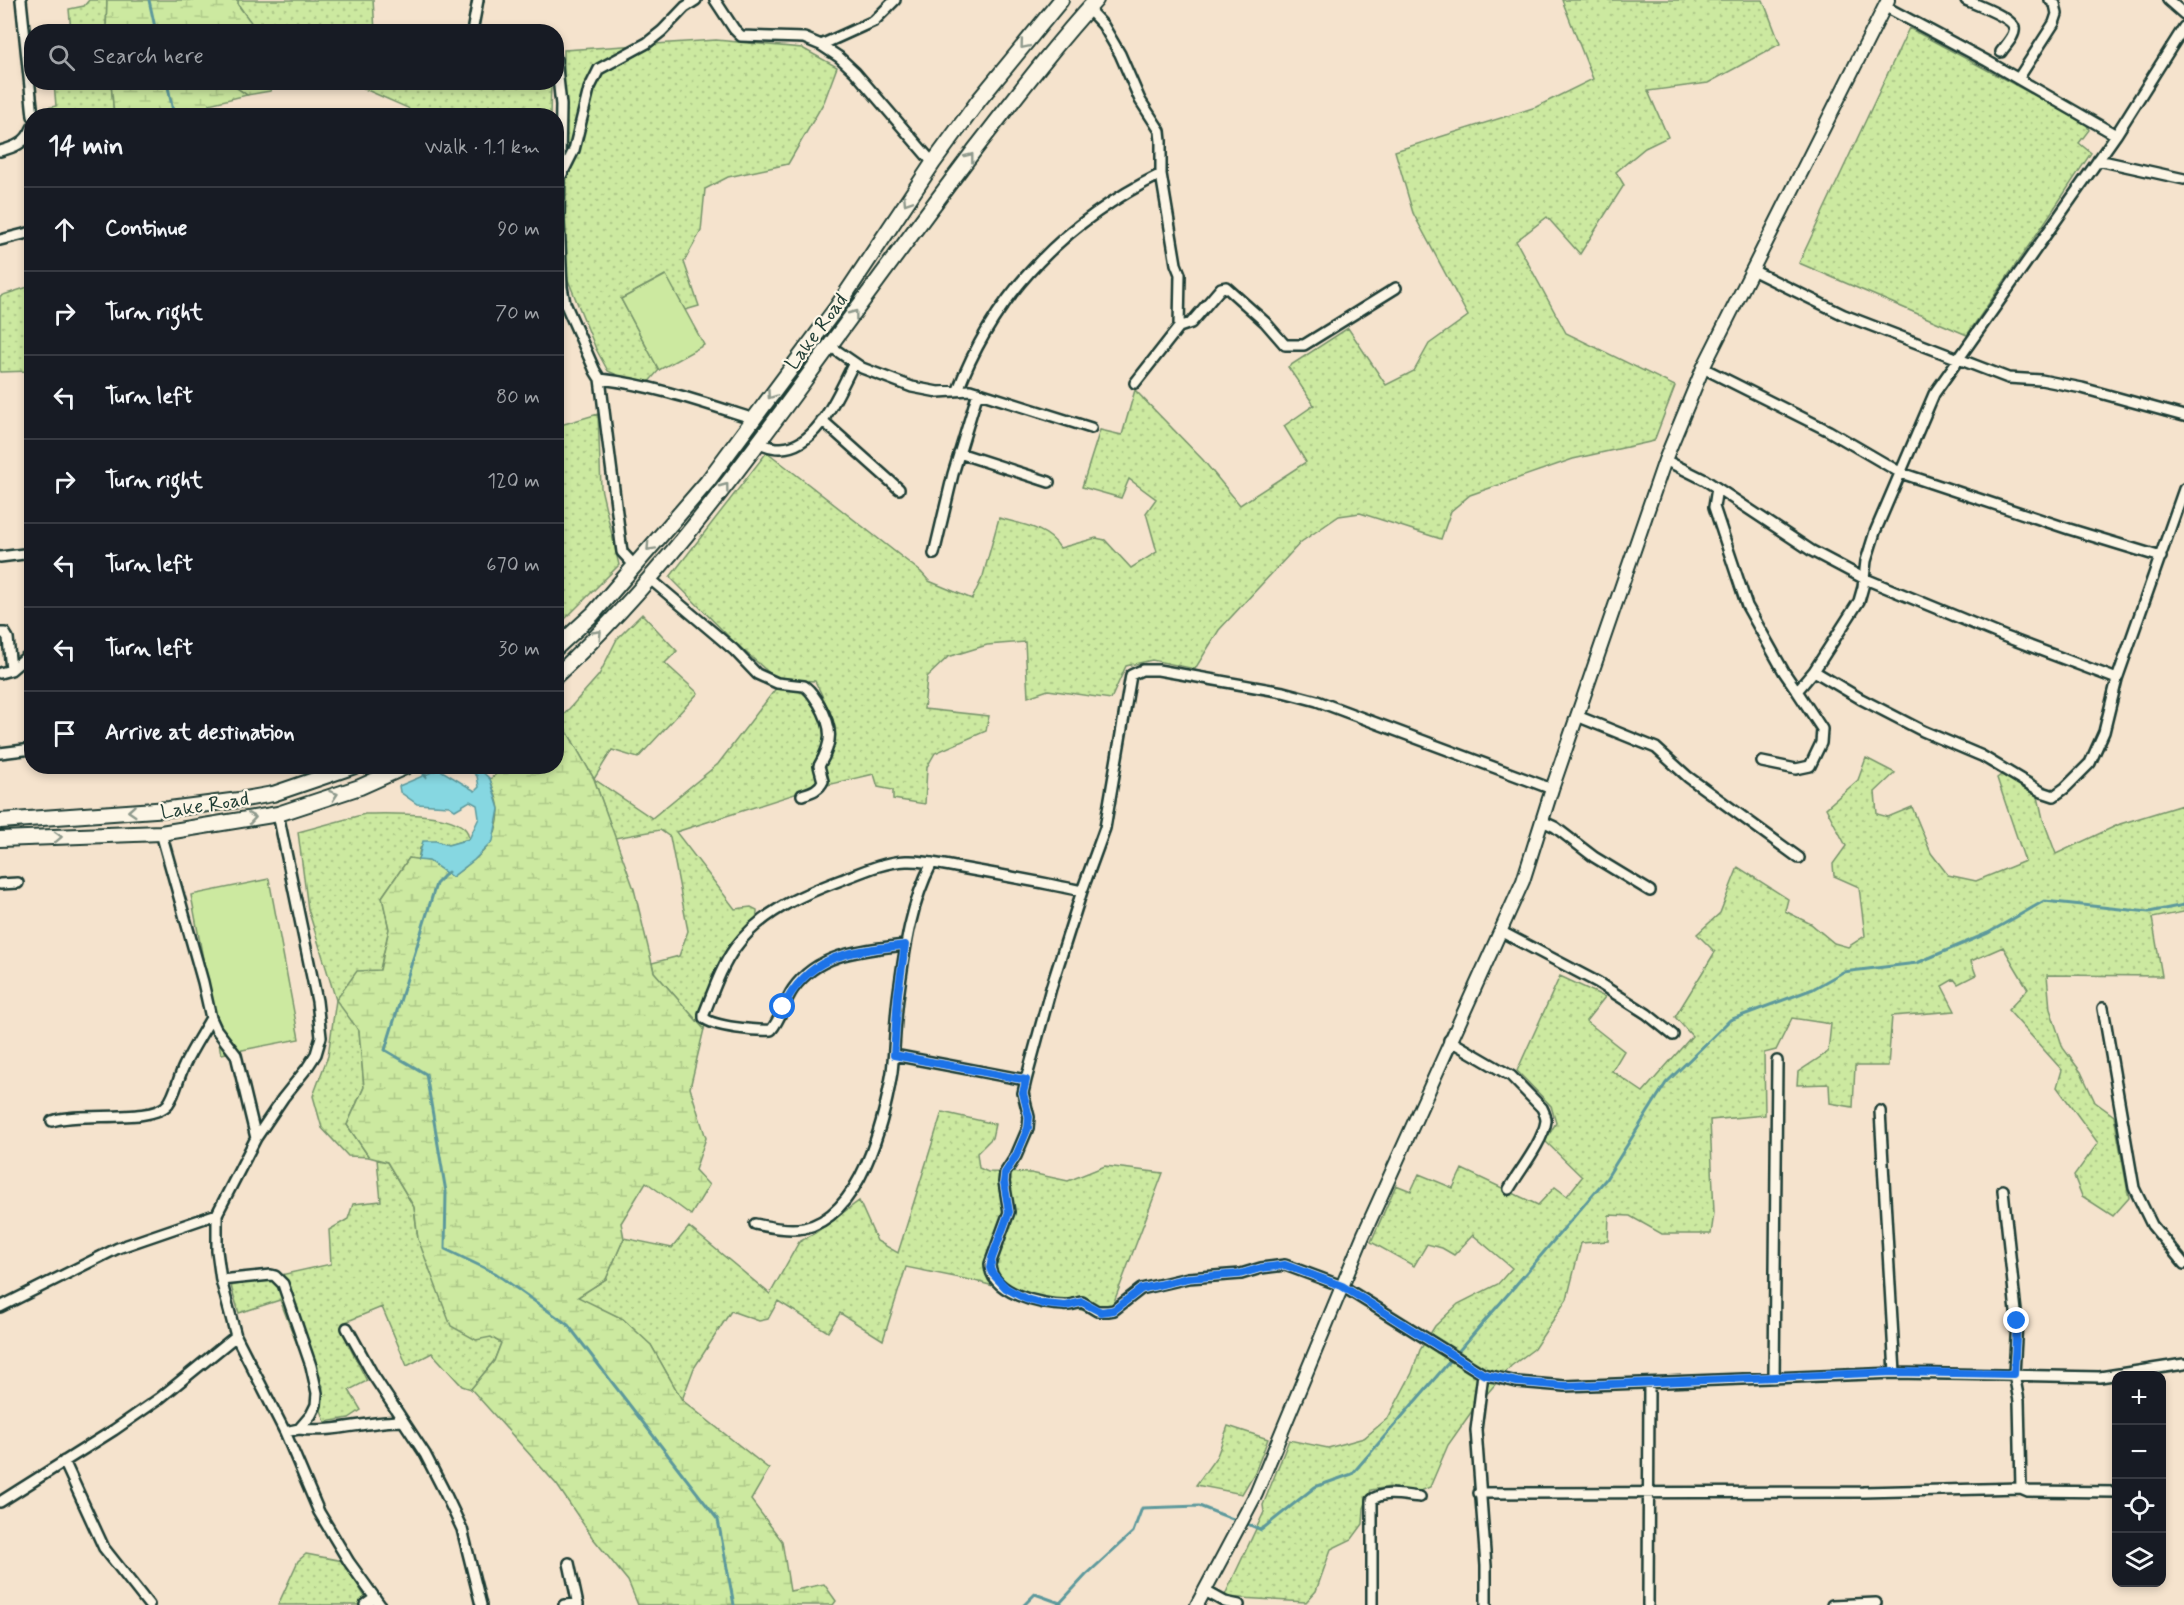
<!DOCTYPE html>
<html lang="en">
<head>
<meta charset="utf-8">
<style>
	:root { --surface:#171b24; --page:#20242c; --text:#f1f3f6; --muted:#9ea1a6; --line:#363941 }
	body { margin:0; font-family:Mynerve,sans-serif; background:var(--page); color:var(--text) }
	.controls { position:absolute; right:18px; bottom:18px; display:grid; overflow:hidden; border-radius:12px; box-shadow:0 3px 9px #0003 }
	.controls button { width:54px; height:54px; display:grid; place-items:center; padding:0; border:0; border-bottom:2px solid var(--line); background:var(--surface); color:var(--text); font:30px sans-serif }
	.stop { position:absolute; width:18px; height:18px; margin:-14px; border:4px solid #1a73e8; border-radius:50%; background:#fff }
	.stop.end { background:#1a73e8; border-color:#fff; box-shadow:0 2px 6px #0008 }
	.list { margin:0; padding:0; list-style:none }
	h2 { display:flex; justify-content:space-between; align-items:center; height:78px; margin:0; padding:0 24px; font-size:26px }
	h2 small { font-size:20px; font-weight:400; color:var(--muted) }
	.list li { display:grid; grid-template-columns:39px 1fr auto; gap:18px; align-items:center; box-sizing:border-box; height:84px; padding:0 24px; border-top:2px solid var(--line) }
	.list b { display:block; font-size:22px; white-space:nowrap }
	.list em { font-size:20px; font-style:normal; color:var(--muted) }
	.icon { flex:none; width:33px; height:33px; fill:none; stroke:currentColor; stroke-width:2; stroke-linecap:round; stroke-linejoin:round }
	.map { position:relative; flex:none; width:2184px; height:1605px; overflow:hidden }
	.search { position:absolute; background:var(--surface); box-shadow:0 3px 9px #0003; left:24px; top:24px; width:540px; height:66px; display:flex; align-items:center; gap:15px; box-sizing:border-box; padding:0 21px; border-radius:24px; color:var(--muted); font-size:22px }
	.panel { position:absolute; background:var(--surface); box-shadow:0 3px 9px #0003; left:24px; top:108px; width:540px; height:666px; border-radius:24px }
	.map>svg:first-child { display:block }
	.grass { fill:url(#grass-dots); stroke:#76936a; stroke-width:1.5 }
	.wetland { fill:url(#wetland-marsh); stroke:#76936a; stroke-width:1.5 }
	.pitch { fill:#cce9a0; stroke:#76936a; stroke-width:1.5 }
	.water { fill:#86d7e1; stroke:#5d999c; stroke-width:1.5 }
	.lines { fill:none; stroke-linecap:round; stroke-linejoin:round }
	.stream { stroke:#5d999c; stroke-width:3 }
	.minor-casing { stroke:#1f3d34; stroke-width:14 }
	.tertiary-casing { stroke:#1f3d34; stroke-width:16 }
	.secondary-casing { stroke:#1f3d34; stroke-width:18 }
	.minor { stroke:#fcf5e5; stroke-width:9 }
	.tertiary { stroke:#fcf5e5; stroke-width:12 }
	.secondary { stroke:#fcf5e5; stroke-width:14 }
	.oneway { stroke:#8e998c }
	.route { stroke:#1a73e8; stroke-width:8 }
	.labels { text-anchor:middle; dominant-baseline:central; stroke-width:4.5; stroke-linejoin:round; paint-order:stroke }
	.street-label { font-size:20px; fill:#1f3d34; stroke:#fcf5e5 }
</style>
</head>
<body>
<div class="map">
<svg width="2184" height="1605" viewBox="0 0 2184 1605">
	<defs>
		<pattern id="grass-dots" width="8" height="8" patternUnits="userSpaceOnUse" patternTransform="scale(1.5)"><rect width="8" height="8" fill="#cce9a0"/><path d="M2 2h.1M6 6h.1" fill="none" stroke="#afc98a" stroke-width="1.8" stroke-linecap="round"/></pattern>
		<pattern id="wetland-marsh" width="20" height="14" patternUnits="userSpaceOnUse" patternTransform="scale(1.5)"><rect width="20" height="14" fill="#cce9a0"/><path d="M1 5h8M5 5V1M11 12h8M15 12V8" fill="none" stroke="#afc98a"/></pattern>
	</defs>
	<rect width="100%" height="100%" fill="#f5e3cd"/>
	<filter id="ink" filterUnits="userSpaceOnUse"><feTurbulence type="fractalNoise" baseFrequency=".0167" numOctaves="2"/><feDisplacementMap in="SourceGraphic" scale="12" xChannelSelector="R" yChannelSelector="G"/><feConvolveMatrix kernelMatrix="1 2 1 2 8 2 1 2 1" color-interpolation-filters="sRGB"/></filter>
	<g filter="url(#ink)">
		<path class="grass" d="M89,0H107L106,31H71L69,9L84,6Z
			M238,0H373L375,31H252L255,29L238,4Z
			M1562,0H1763L1780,44L1708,83L1648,91L1668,137L1645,148L1616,172L1624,185L1580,254L1547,217L1516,241L1566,333L1675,386L1654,441L1573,459L1470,495L1451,511L1441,539L1360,513L1339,516L1301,542L1219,630L1195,669L1152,660L1126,666L1111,699L1048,690L1028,697L1025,642L987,645L948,657L927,677L924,709L989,716L986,731L935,753L927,767L925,804L893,799V790L878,787L874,774L827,785L822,766C844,734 830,712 815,681L776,679L731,639L670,577L767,452L921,572L929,581L972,599L983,576L999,518C1021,524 1048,528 1060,548L1096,538L1105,540L1131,568L1157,552L1146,513L1156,499L1129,479L1121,498L1082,487L1100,430L1122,435L1135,390L1203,460L1240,505L1306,462L1284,426L1314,405L1288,367L1348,328L1386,385L1414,371L1429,344L1468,316L1413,213L1395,151L1536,107L1593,79Z
			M1909,28L2086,123L2089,130L2079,143L2091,153L2043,225L1967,335L1799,263Z
			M716,40L802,48L837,67L824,102L788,164L728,177L705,189L701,231L684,262L699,306L685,310L665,275L621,299L659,370L647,384L626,379L608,371L596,349L568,280L563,257L564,50Z
			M229,82L275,83L270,91L247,95Z
			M54,83H111L114,115L37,116L38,110L56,106Z
			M351,83H551L550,115H412L408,108Z
			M31,286V371L0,372V296Z
			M598,414L601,488L619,565L557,627V426Z
			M642,614L677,651L665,663L698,693L638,758L612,750L594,779L652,818L718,764L777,687L803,691L811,697L827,726L819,782L817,787L676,832L735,909L751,907L757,910C758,933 736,945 720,958L727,968L712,1002L704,1029L654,972L652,963L679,956L688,931L670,837L660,830L615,838L594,779L560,719L599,675L617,639Z
			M1866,758L1895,773L1875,792L1877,814L1888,817L1912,807L1931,853L1948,875L1976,881L2025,861L1997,778L2010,768L2034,779L2043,819L2056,854L2120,824L2182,805L2184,820V912L2152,918L2162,976L2047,975L2050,1009L2063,1048L2081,1072L2095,1102L2114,1116L2129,1198L2113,1216L2082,1196L2074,1176L2098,1143L2057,1087L2062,1070L2008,1010L2028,989L2003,947L1971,961L1976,975L1958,984L1954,979L1942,986L1955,1011L1892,1016L1888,1066H1855L1853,1107L1830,1103L1829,1084L1797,1085L1798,1072L1828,1052L1831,1024L1792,1018L1776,1050L1764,1053L1765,1115L1710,1120L1714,1213L1711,1234H1662L1630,1216L1609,1215L1608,1241L1581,1243L1567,1299L1534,1349L1511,1366L1472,1411L1448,1445L1430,1487L1416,1493L1390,1487L1371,1490L1364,1508L1363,1524L1352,1539L1331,1549L1316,1591L1306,1602L1224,1597L1264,1512L1263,1505L1289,1440L1328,1448L1364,1438L1388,1418L1412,1373L1420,1350L1435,1326L1458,1304L1498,1284L1512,1268L1473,1235L1454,1255L1442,1248L1427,1244L1414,1266L1371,1242L1396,1185L1411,1191L1419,1174L1453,1188L1462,1169L1538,1205L1555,1187L1567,1196L1582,1177L1545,1141L1556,1123L1551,1106L1517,1071L1560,976L1605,997L1586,1021L1624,1051L1612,1071L1643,1092L1692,1036L1675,1017L1715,952L1697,934L1720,913L1738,867L1788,899L1785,911L1811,924L1834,943L1848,947L1865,936L1859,887L1834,876L1833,864L1846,846L1826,808L1858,780Z
			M365,814C387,814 451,811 466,830C468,832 468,836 469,839L448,845L436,841L420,848L418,860L409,858L382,897L389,929L380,970L359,1031L364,1087L347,1125L369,1157L348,1156L322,1128L313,1096L328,1056L336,1000L308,909L298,832Z
			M942,1112L995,1124L992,1138L977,1153L979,1168L988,1172L1031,1173L1068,1181L1105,1166L1163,1173L1112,1307L1096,1314L975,1281L906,1267L883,1340L840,1313L828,1332L778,1301L768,1319L759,1321L731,1311L694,1368L682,1400L651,1345L577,1297L606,1279L624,1238L672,1248L689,1227L770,1294L799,1242L815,1233L859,1201L877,1241L898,1253Z
			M377,1159L387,1162L414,1207L418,1239L491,1337L501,1343L494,1361L471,1389L462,1386L432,1353L407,1366L382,1307L343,1323L348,1344L367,1381L349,1390L361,1410L349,1418L325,1422L320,1407L323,1386L298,1347L280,1300L239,1313L231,1286L331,1264L329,1230L348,1219L353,1204L381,1201Z
			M1228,1426L1268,1439L1255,1472L1242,1494L1196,1485L1217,1456Z
			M306,1554L343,1561L370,1605H278L298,1561Z"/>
		<path class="wetland" d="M107,0H238V5L256,29L252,32L106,31Z
			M111,83H229L247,95L209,104L212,115H114Z
			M560,719L594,779L634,889L654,972L704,1029L690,1088L706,1138L695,1170L709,1185L691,1215L646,1182L621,1223L624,1238L606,1279L578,1297L623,1319L651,1345L682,1400L769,1469L751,1500L782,1541L790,1591L824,1584L836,1601L833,1605H638L628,1581L592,1537L557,1485L471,1389L494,1361L501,1343L491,1337L476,1340L451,1326L418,1239L414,1207L387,1162L369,1157L347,1125L364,1087L359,1031L336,1000L357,971L380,970L389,929L382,897L409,858L429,861L452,877C478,857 498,846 499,811C499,801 493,789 490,779L505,767L556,766L557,721Z"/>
		<path class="pitch" d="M666,275L704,345L659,370L621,299Z
			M269,879L299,1039L221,1054L191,895Z"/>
		<path class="water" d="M467,767H477L490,779L499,809L493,841L474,860L452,877L429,861L418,860L423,841H436L448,845L469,839L479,818L477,805L470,801L455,810L449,806L417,804L400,792L399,786L439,769L475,791L479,787L477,776Z"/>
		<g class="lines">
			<path class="stream" d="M149,0L156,32
				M167,82L174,116
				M419,766L426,777
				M448,872L436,884L385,1050L426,1074L446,1192L445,1249L495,1273L568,1325L718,1520L734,1605
				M1245,1523L1261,1530L1315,1487L1352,1474L1509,1293L1606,1179L1666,1083L1730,1020L1813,989L1843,972L1917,963L1988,933L2044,901L2149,912L2184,905
				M1024,1605L1035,1594L1060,1603L1086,1575L1133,1532L1142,1508L1199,1506L1238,1521"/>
			<g class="minor-casing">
				<path id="minor" d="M21,0L33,116
					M715,0L734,29L741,36L804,38L821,45L874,21L895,0
					M1966,0C1975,4 2013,18 2014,28C2016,35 2005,46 2001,52
					M2168,0L2184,14
					M1884,6L1987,61L2116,135
					M1088,9L1103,25L1120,54L1140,100L1160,131L1161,141V174L1176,264L1180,274L1179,327L1135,383
					M472,32L478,0
					M821,45L839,57L855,72L933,163
					M556,59L561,105L559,221L562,287L565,303L595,371L600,379C653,385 704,403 754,419
					M2018,79L2054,23L2057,14L2055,4L2050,0
					M0,151C15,147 26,143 32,128
					M2098,160L2184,179
					M562,174L574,150L589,89L599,69L647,43L662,31L685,7L696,0
					M0,240L32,232
					M1752,270L1844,315L2008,378L2041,380L2082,388L2184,416
					M1179,327L1191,323L1221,288L1226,287L1265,322L1285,345H1304L1396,288
					M830,346L862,368L912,387L938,392L970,390L1091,428
					M1703,368L1829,431L1901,473L2069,529L2161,557
					M600,379L622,552L634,565
					M958,390C995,292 1068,220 1161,174
					M822,420L899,489
					M758,443C766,445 773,449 781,448C818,448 839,391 854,363
					M959,453L1049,482
					M1665,460L1705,480L1812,551L1863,578L2006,637L2117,679
					M1717,488L1714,507L1747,606L1784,672L1797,691
					M934,554L953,474L978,392
					M0,557L32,553
					M649,578L734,650L757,674L777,683L804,686C811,690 814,697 819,704C833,728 833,742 819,766L823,781C819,790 811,792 802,795
					M0,633H5L8,638L11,670
					M1814,671L1861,699L1923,731L1982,756L2042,792L2054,796L2065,788L2090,763L2104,732L2117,679L2184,489
					M0,673L11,670L32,652
					M1577,716L1656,748L1688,777L1799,858
					M0,753L32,749
					M1762,762L1796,769L1810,766L1821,743L1822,729L1797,691L1814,671L1859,601L1863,587L1866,561L1875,532L1934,394L2116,135L2184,27
					M1552,789L1317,701L1283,692L1158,670H1142L1131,675L1105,828L1082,891L1051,988L1026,1080L1023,1093L1029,1117L1028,1128L1016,1156L1005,1173L1004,1182L1009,1212L990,1264C990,1293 1041,1305 1064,1305C1070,1306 1076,1303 1082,1302L1097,1311H1108L1114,1310L1141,1289L1188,1278L1241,1274L1261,1268L1285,1265L1342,1286L1483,1374L1517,1382L1565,1386L1895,1373L2100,1377L2184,1364
					M278,814L317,1001L321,1037L316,1054L307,1068L283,1098L256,1138L217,1214V1251L221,1280L236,1336L285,1432L319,1512L349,1562L380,1605
					M1542,821L1555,827L1594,857L1650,891
					M161,833L203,982L211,1018L216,1029L236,1055L256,1138
					M0,884L18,883
					M1500,931L1597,982L1647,1014L1673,1035
					M905,945C864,950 819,952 793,989C784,1002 781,1019 771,1030C757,1031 714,1027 704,1018V1014C713,992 721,967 735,948C761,912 801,895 841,880C862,872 883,862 906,861C924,860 943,865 961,868C1001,875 1041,882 1082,891
					M2103,1008L2134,1188L2152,1225L2184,1264
					M1449,1040L1511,1076L1542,1108C1544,1112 1546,1116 1546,1121C1543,1142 1520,1170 1509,1189
					M894,1055L1026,1080
					M1880,1111L1895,1373
					M52,1121C81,1111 152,1124 168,1104C176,1093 178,1078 184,1066C192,1049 202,1034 211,1018
					M2003,1190L2017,1321L2014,1374L2019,1401L2021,1488L2028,1491L2116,1492
					M755,1224C770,1227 789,1231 804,1228C861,1216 884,1121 892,1072C895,1045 895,1018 899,991C905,947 911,903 932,863
					M221,1280L271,1275L275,1276L283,1284L311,1366L317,1393L316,1405L311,1415L299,1429L285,1432
					M0,1307L118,1248L217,1214
					M347,1328L373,1375L425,1454L445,1493L462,1529L481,1605
					M1483,1374L1476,1430L1486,1566V1605
					M1774,1378L1777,1061
					M299,1429C334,1433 367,1421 402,1421
					M64,1461L104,1548L149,1605
					M1479,1493L1863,1492L2021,1488
					M0,1502L114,1430L160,1398L236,1336
					M569,1563L578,1605
					M1205,1591L1225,1602L1239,1605
					M365,1605L375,1598
					M564,1605L578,1604
					M1372,1605V1500C1384,1490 1405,1496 1420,1497
					M1648,1605L1649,1383
					M1832,1605L1876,1603"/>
			</g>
			<g class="tertiary-casing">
				<path id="tertiary" d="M1197,1605L1256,1494L1363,1236L1523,881L1552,789L1665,460L1703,368L1888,0"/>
			</g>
			<g class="secondary-casing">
				<path id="secondary" d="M556,648L593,614L707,482L837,307L933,163L979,100L1061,0
					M556,676C650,588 728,485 804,381C861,303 918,225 976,148C1015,98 1053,47 1096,0
					M0,821L169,809L239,800L273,794L355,766
					M0,839L161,833L278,814L360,787L407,766"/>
			</g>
			<use href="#minor" class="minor"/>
			<use href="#tertiary" class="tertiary"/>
			<use href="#secondary" class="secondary"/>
		</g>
		<defs><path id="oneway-chevron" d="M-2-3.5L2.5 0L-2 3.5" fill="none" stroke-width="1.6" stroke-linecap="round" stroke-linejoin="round" transform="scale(1.5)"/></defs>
		<g class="oneway">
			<use href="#oneway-chevron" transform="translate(1024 45) rotate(130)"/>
			<use href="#oneway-chevron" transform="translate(970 157) rotate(-52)"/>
			<use href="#oneway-chevron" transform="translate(907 201) rotate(123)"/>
			<use href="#oneway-chevron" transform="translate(854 314) rotate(-53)"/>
			<use href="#oneway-chevron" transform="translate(771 395) rotate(125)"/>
			<use href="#oneway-chevron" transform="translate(725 487) rotate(-53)"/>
			<use href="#oneway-chevron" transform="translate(650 547) rotate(133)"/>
			<use href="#oneway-chevron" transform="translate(598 634) rotate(-46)"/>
			<use href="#oneway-chevron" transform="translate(334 795) rotate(-19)"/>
			<use href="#oneway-chevron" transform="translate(132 811) rotate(176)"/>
			<use href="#oneway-chevron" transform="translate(252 818) rotate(-9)"/>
			<use href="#oneway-chevron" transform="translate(58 837) rotate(-2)"/>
		</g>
	</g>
	<g class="lines" filter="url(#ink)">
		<path class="route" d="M783,1007C811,952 851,952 905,945L898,994L894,1055L1026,1080L1023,1093L1029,1117L1028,1128L1016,1156L1005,1173L1004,1182L1009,1212L992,1258L990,1268L992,1273L1006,1288L1026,1299L1044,1304L1066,1306L1082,1302L1101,1312L1114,1310L1141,1289L1188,1278L1240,1274L1261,1268L1285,1265L1342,1286L1483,1374L1517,1382L1565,1386L1894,1372L2014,1374L2017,1321"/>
	</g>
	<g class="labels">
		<g class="street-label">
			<text transform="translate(817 332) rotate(-53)">Lake Road</text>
			<text transform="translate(205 806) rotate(-9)">Lake Road</text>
		</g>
	</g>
</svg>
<div class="controls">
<button>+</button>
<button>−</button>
<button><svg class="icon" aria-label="locate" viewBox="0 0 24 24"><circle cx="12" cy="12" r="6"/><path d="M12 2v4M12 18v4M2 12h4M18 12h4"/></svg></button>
<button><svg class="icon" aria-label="layers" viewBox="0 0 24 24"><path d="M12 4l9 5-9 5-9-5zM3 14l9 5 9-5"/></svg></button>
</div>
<div class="stop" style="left:783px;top:1007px"></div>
<div class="stop end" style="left:2017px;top:1321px"></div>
<div class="search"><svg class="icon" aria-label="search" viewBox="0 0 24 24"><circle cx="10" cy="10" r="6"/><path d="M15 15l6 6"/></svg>Search here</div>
<section class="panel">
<h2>14 min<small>Walk · 1.1 km</small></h2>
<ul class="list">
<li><svg class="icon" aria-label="ahead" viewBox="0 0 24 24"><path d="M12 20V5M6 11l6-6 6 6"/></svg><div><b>Continue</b></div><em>90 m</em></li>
<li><svg class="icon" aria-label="right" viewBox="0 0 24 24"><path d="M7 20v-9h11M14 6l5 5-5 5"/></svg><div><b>Turn right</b></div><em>70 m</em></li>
<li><svg class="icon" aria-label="left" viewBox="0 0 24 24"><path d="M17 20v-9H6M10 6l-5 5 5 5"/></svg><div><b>Turn left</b></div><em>80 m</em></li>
<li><svg class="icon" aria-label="right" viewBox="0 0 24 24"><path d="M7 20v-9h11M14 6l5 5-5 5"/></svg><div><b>Turn right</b></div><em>120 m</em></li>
<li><svg class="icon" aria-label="left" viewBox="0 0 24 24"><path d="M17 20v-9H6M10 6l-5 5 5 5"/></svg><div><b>Turn left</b></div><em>670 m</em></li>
<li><svg class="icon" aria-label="left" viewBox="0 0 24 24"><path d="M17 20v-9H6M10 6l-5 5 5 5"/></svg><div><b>Turn left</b></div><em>30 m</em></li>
<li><svg class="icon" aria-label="arrive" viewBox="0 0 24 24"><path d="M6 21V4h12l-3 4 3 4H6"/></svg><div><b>Arrive at destination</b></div></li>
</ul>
</section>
</div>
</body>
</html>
